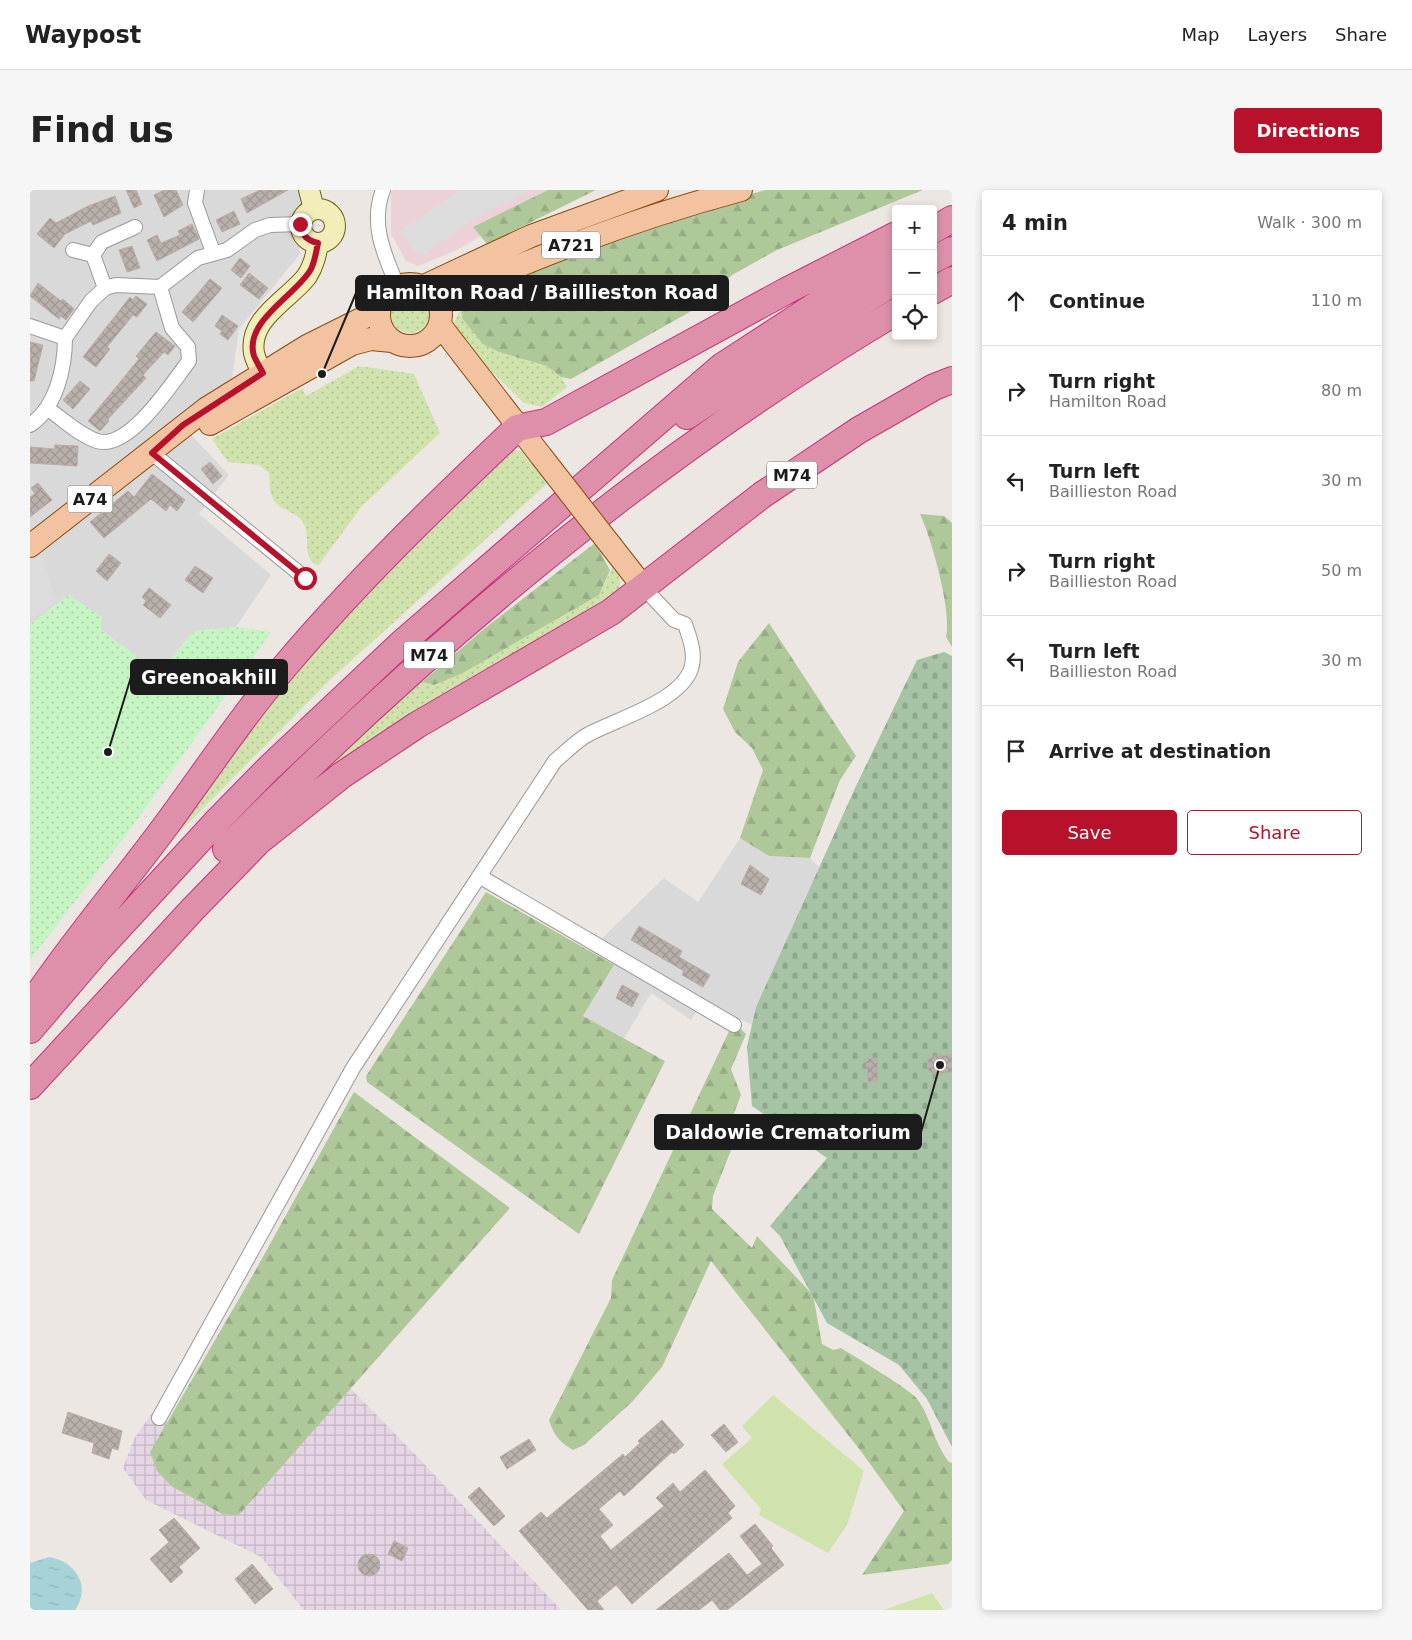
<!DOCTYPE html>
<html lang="en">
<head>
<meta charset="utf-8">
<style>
	:root { --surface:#fff; --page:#f6f6f6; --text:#222; --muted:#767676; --line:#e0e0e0; --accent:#b7112b }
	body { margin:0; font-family:"DejaVu Sans",sans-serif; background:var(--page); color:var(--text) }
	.controls { position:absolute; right:15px; top:15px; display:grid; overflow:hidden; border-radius:5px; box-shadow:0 2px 8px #0003 }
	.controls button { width:45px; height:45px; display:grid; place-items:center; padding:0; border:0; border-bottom:1px solid var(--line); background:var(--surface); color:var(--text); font:25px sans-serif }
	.stop { position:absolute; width:15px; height:15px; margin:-11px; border:4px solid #b7112b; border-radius:50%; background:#fff }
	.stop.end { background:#b7112b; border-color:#fff; box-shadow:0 1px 5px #0008 }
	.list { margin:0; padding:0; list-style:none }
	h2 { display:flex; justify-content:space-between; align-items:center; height:65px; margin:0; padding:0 20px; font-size:21px }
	h2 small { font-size:16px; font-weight:400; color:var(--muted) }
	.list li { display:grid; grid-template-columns:32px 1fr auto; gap:15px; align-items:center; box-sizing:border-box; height:90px; padding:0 20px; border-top:1px solid var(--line) }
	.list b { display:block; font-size:19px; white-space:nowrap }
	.list p { margin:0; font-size:16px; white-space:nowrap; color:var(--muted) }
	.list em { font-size:16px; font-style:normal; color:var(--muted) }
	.actions { display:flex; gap:10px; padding:15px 20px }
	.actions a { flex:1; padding:11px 0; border:1px solid var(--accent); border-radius:5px; text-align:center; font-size:18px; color:var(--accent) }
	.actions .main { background:var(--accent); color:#fff }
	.icon { flex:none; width:28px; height:28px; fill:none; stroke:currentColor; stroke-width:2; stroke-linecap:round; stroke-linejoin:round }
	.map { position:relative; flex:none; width:922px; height:1420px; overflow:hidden; border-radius:5px }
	header { display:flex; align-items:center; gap:30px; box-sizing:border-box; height:70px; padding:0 25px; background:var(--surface); border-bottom:1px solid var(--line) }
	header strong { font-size:24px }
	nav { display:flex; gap:28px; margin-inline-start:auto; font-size:18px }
	.intro { display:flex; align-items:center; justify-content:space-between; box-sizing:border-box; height:120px; padding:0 30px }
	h1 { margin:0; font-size:35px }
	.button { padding:12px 22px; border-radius:5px; background:var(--accent); color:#fff; font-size:18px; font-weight:700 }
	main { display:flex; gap:30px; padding:0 30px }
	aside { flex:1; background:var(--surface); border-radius:5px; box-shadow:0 2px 8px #0003 }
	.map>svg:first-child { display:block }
	.residential { fill:#dad9d9 }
	.commercial { fill:#ecd2d6 }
	.industrial { fill:url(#industrial-grid) }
	.grass { fill:url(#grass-dots) }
	.forest { fill:url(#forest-firs) }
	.cemetery { fill:url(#cemetery-stones) }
	.park { fill:url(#park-dots) }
	.garden { fill:#d0e3ac }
	.parking { fill:#dcdcdc }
	.water { fill:url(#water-ripples) }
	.building { fill:url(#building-cross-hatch); stroke:#bdaca6 }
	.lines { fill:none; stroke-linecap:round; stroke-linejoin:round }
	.street-casing { stroke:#999; stroke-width:16 }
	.secondary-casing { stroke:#68640e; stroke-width:22 }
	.primary-casing { stroke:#874b0c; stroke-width:24 }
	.highway-casing { stroke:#c8327d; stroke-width:28 }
	.street { stroke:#fff; stroke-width:14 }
	.secondary { stroke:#f3edb9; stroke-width:20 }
	.primary { stroke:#f3c2a0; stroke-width:22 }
	.highway { stroke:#de90ab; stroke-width:26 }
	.primary-bridge-casing { stroke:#874b0c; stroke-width:24; stroke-linecap:butt }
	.primary-bridge { stroke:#f3c2a0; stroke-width:22 }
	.route { stroke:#b7112b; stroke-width:6 }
	.labels { text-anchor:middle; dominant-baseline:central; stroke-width:5; stroke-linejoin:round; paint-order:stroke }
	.shield { fill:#fff; stroke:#606060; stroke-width:1 }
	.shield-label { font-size:16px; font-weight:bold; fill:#1c1c1c }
	.leader { fill:none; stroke:#1c1c1c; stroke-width:2 }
	.callout-dot { fill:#1c1c1c; stroke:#fff; stroke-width:2 }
	.callout { fill:#1c1c1c; stroke:#1c1c1c; stroke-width:2 }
	.callout-label { font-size:19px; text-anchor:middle; font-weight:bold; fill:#fff }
</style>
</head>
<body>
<header>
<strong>Waypost</strong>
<nav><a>Map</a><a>Layers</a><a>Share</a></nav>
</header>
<div class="intro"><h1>Find us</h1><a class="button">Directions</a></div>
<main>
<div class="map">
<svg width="922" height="1420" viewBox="0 0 922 1420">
	<defs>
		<pattern id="industrial-grid" width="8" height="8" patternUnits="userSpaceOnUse" patternTransform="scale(1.25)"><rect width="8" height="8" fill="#e5d5e5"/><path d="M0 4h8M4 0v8" fill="none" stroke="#c4b6c4"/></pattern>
		<pattern id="grass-dots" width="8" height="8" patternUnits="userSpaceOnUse" patternTransform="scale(1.25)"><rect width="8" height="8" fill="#d0e3ac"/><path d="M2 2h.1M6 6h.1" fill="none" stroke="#b2c293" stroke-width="1.8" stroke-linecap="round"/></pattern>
		<pattern id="forest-firs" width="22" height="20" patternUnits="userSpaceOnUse" patternTransform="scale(1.25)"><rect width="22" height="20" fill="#afc89a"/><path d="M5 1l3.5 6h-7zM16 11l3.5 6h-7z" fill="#96ab84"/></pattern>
		<pattern id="cemetery-stones" width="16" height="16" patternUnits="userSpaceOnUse" patternTransform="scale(1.25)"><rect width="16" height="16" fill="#a6c3a5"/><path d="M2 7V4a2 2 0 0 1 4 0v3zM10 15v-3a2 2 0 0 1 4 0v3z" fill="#8ea78d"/></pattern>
		<pattern id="park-dots" width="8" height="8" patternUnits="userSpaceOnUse" patternTransform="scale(1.25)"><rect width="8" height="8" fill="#c6f4c2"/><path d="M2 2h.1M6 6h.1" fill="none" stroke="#aad1a6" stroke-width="1.8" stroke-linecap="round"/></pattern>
		<pattern id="water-ripples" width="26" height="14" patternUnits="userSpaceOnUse" patternTransform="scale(1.25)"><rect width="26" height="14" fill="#a6d3d7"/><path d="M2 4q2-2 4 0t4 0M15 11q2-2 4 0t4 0" fill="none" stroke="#8eb5b8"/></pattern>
		<pattern id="building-cross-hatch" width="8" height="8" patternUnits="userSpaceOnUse" patternTransform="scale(1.25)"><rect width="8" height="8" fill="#b9b0ac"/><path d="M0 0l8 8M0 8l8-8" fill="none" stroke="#9e9793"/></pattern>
	</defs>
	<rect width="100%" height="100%" fill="#ece7e2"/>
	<path class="residential" d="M0,0H290L266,19L270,64L209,139L202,189L148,231L199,285L169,324L241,385L206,437L164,441L129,483L71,440L39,405L0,434Z
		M710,648L739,666L780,668L789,677L726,817L722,835L674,811L661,830L621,803L594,849L553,826L584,776L559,761L634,688L668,712Z"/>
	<path class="commercial" d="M363,0H518L444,37L451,46L425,61L388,76L376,71L361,44V3Z"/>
	<path class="industrial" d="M320,1198L383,1262L531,1420H274L231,1367L116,1310L93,1278L104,1249L122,1223L139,1232L127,1281L141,1296L192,1324L208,1326Z"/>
	<path class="grass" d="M361 124a19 19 0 1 1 38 0a19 19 0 1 1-38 0Z
		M431,119H435L469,162L517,176L531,187L537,197L512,217L494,213L454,174L422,136Z
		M329,176L384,184L410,243L332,316L288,376C271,368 281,348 274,334C267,320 246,321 242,306C239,299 240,290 239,283L229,275L198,272L182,249L272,198L276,206Z
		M479,259L491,261L518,293L301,489L125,667L220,529L313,418Z
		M583,376C591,387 594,395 584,407L391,517L289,590L285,589L387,494L392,492L404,495L431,484L569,405Z"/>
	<path class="forest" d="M518,0H566L457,54L443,37Z
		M736,0H893L747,60L702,85L665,119L541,189L531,187L517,176L469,162L453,154L432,128L436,107L610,34Z
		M890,324L914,326L922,333V457L916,447C922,422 902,350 890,324Z
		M565,353L580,380L569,405L431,484L404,495L392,492L455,438Z
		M739,433L826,566L810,590L780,668L739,666L710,648L733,580L722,558L705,542L693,519L708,472Z
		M456,702L584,775L553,826L635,871L549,1044L337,892L336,886Z
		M701,837L710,838L716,844L701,879L711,905L699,936L705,950L683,1006L682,1019L722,1058L727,1046L783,1105L792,1154L803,1160L811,1158C825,1167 882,1200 888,1210C902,1230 903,1251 919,1272L922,1273V1370L918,1374L832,1385L874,1321L830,1260L681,1071L632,1177L602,1212L554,1255L543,1260C530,1252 524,1246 519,1230L581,1108L582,1090Z
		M324,902L480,1018L208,1326L192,1324L141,1296L127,1281L120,1262L224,1083Z"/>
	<path class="cemetery" d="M914,462L922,466V1257L897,1209L869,1175L797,1133L750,1046L740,1036L797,968L722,916L717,857L726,817L826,596L887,470Z"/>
	<path class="park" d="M39,405L72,427L71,440L129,483L164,441L206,437L241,442L99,641L0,770V434Z"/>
	<path class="garden" d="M743,1205L834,1281L817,1335L798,1363L729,1325L731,1319L692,1274L722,1248L712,1236Z
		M902,1403L914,1420H854Z"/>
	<path class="parking" d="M427,0H500L449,26L390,67L369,42L427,2Z
		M12,362L25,412L0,430V372Z"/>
	<path class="water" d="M19,1367C45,1371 62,1396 45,1420H0V1373Z"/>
	<path class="building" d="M96,0H106L112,14L104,18Z
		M134,0H146L153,15L134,27L124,5Z
		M230,0H258L217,23L211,9Z
		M85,6L91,23L63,35L61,31L35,44L24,58L7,44L20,28L26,33L58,16Z
		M204,21L210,34L192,42L186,30Z
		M162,34L169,49L127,71L117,50L127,45L131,53L150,45L148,41Z
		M102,56L110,78L97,82L89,60Z
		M210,68L220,76L211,88L201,80Z
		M219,83L238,98L229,109L210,95Z
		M180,89L192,98L163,132L152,122Z
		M8,93L31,111L33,109L44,119L36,130L31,126L29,129L0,106Z
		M106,106L117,114L107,127L103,125L77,157L80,159L66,177L53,167L100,107L103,110Z
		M192,125L208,136L198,150L190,144L192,141L185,136Z
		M126,142L145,156L138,165L134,162L113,185L116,188L78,229L79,231L70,241L58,231L109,169L106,166Z
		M0,152L13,155L4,191H0Z
		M50,191L60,199L43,219L33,210Z
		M25,255L48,256L47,276L0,273V257L24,259Z
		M180,272L192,286L183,294L171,279Z
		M122,284L155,310L147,321L140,315L136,321L121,309L74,348L60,332L98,301L104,307Z
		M8,293L22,310L0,327V307L5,304L1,298Z
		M79,364L91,373L77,391L66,381Z
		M165,376L183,388L173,403L155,390Z
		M119,398L141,415L130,428L113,415L116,411L112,407Z
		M720,675L739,689L731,705L711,694Z
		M609,736L652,761L649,767L680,785L673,797L652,785L654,781L601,750Z
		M592,795L609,804L602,817L586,808Z
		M922,865V882L904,884L898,880V870L903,866Z
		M847,868L848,891L838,892L836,869Z
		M38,1222L92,1241L88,1260L82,1258L79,1269L62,1263L64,1253L32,1243Z
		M632,1230L654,1255L644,1264L642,1262L594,1306L590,1301L569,1319L583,1335L570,1346L581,1360L634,1316L626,1308L643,1293L650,1302L675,1280L705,1316L698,1323L702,1328L602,1414L586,1395L567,1411L574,1420H558L489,1341L511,1322L517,1328L593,1264L595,1267L610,1253L608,1251Z
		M694,1234L708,1252L696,1262L681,1245Z
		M499,1249L506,1260L477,1279L470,1267Z
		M449,1297L475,1326L464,1336L438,1307Z
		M144,1328L170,1358L149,1377L153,1382L141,1393L120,1369L139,1352L129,1340Z
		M725,1334L743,1356L741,1358L754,1375L697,1420H690L682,1410L669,1420H626L699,1363L717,1385L732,1374L710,1346Z
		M364,1351L378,1358L372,1371L358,1364Z
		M328 1375a11 11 0 1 1 22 0a11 11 0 1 1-22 0Z
		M222,1374L243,1399L225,1414L205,1389Z"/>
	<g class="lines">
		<g class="street-casing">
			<path id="street" d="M167,0L165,13L183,62
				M353,0C340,34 354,64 367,95
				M43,60L63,65
				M75,98L63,65L72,52L105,37
				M0,136L35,148L61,111L75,98L86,95L130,97L168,68L197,60L225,40L240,35L270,34
				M18,219C33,229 49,245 67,251C99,261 142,193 159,171L158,157L142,138L130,97
				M0,235C26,218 35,178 35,148
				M122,263L275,388
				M449,686L704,835
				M129,1228L323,878L525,571C536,562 547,550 559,544C587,529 650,511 661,479C666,464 660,449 655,434L644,430L614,398"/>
		</g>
		<g class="secondary-casing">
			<path id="secondary" d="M279,0L284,19
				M271 36a17 17 0 1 1 34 0a17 17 0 1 1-34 0Z
				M241,197C235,187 226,174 224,163C218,128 260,109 277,86C284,75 286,65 288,53"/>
		</g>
		<g class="primary-casing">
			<path id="primary" d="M349 125a31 31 0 1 1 62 0a31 31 0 1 1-62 0Z
				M394,96L501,46L627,0
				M411,117C424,99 461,88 481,79C556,48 632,21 711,0
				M410,135L511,266
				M180,234L322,154L341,149L362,151
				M0,356L177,218L277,156L349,120
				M582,357L614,398"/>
		</g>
		<g class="highway-casing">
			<path id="highway" d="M903,40L922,29
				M903,70L922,60
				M903,101L922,90
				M657,226L782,143L866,91
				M196,659C398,455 617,269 866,122
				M0,816C43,751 94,693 140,630C178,578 214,524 256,475C328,390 407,314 487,238L516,232L756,101L866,45
				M0,840L69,759L188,630L238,579L374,451L691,177L866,63
				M0,896L162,720L229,651L312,585L387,535L581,422L732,305L829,240L904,197L922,190"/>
		</g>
		<use href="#street" class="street"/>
		<use href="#secondary" class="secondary"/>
		<use href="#primary" class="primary"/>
		<use href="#highway" class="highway"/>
		<g class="primary-bridge-casing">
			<path id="primary-bridge" d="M511,266L582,357"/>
		</g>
		<use href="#primary-bridge" class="primary-bridge"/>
	</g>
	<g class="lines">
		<path class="route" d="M270,34C273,46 276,50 288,53C286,62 285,71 281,79C268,104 213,131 224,166C226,171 230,177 233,183L153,235L122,263L275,388"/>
	</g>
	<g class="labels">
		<g class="shield">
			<rect x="512" y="41.5" width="58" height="27" rx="4"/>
			<rect x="737" y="271.5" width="50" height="27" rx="4"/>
			<rect x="37.5" y="295.5" width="45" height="27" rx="4"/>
			<rect x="374" y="451.5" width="50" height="27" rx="4"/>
		</g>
		<g class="shield-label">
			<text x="541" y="55">A721</text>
			<text x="762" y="285">M74</text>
			<text x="60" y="309">A74</text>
			<text x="399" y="465">M74</text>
		</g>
	</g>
	<path class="leader" d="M292 184L326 103M78 562L101 487M910 875L891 942"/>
	<g class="callout-dot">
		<circle cx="292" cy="184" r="5"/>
		<circle cx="78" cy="562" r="5"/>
		<circle cx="910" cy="875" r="5"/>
	</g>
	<g class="callout">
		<rect x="326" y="86" width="372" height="34" rx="5"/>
		<rect x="101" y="470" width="156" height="34" rx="5"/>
		<rect x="625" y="925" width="266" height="34" rx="5"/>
	</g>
	<g class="callout-label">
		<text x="512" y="109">Hamilton Road / Baillieston Road</text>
		<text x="179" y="494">Greenoakhill</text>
		<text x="758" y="949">Daldowie Crematorium</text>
	</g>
</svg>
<div class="controls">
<button>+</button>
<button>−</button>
<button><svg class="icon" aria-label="locate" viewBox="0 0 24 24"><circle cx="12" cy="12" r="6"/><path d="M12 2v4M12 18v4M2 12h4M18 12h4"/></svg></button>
</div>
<div class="stop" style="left:275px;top:388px"></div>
<div class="stop end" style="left:270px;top:34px"></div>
</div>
<aside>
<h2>4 min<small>Walk · 300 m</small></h2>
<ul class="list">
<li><svg class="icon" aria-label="ahead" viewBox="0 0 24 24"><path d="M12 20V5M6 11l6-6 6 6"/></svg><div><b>Continue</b></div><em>110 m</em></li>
<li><svg class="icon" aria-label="right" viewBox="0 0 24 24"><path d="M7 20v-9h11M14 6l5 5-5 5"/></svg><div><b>Turn right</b><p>Hamilton Road</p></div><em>80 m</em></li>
<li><svg class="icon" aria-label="left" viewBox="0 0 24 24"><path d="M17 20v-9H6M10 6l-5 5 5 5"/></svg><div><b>Turn left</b><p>Baillieston Road</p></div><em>30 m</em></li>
<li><svg class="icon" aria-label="right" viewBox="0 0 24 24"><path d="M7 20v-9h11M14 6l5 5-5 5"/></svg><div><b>Turn right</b><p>Baillieston Road</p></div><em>50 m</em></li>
<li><svg class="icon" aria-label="left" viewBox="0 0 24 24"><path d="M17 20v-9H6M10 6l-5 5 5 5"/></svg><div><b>Turn left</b><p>Baillieston Road</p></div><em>30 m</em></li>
<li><svg class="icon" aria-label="arrive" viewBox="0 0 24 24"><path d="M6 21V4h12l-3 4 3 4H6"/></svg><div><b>Arrive at destination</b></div></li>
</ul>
<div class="actions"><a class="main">Save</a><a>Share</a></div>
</aside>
</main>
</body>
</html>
